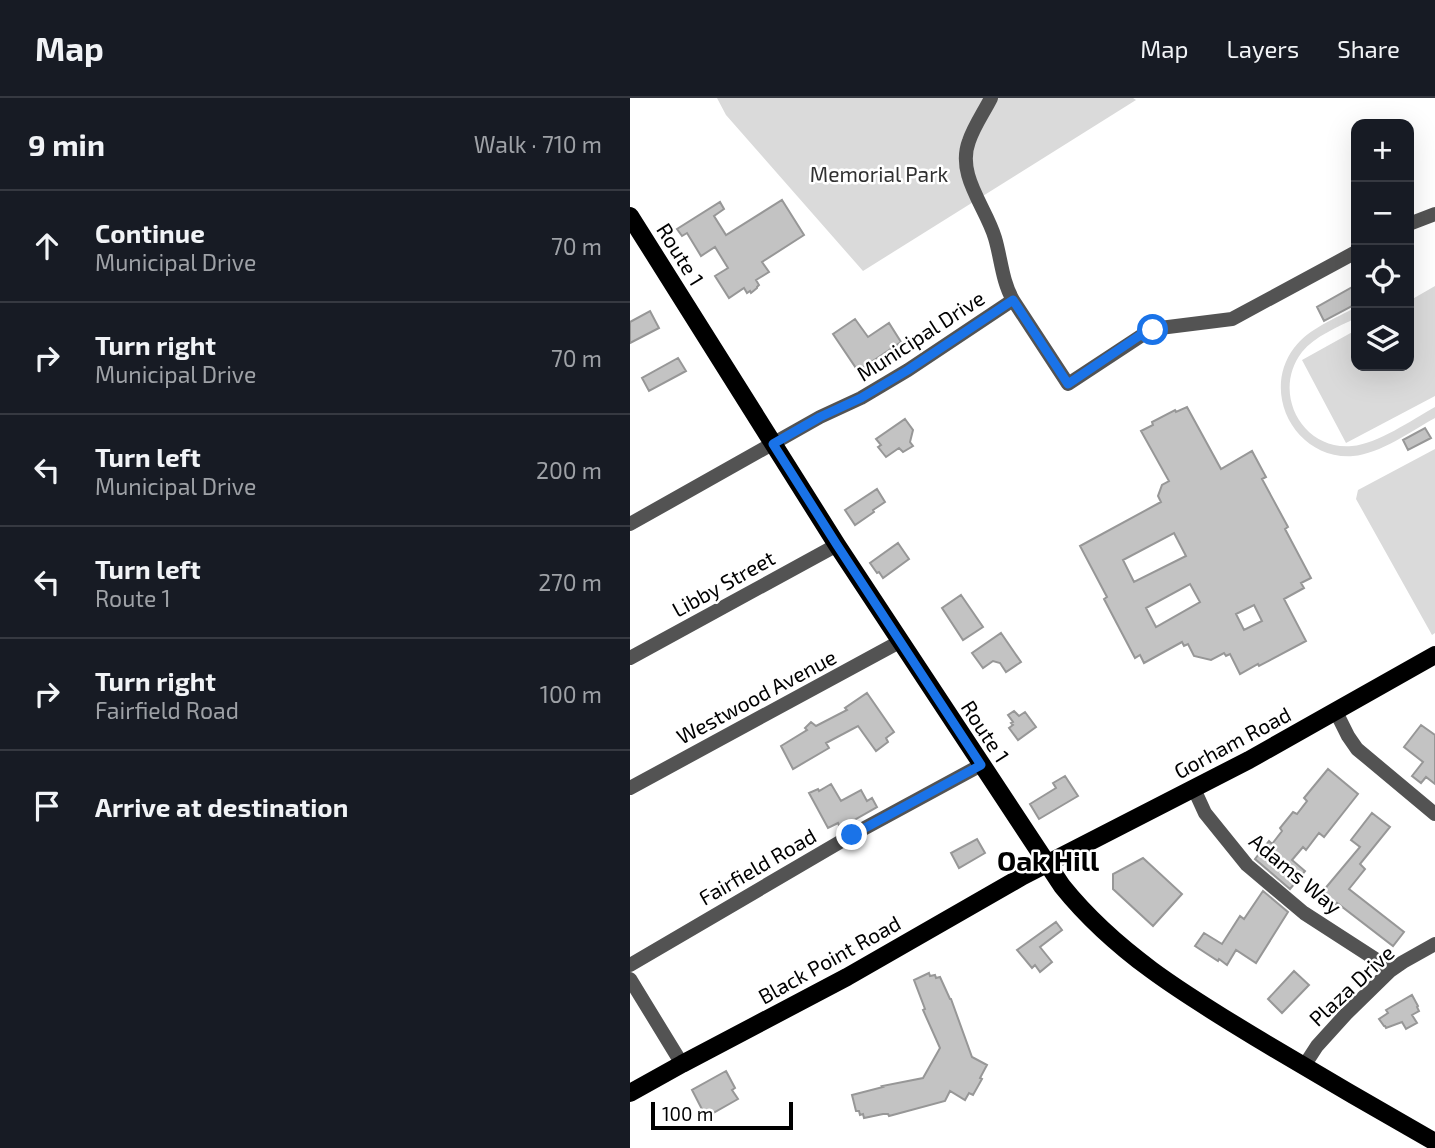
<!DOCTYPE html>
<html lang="en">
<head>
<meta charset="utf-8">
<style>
	:root { --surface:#171b24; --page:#20242c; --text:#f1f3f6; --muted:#9ea1a6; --line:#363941 }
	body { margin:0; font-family:"Exo 2",sans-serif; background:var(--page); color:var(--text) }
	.controls { position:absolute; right:21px; top:21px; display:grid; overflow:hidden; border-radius:14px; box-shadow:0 7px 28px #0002 }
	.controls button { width:63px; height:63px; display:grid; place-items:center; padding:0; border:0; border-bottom:2px solid var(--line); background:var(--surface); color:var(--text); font:35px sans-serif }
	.scale { position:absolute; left:21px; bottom:18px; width:142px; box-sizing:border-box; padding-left:7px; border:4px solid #000; border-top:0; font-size:19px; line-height:24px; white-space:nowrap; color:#000; -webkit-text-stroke:5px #fff; paint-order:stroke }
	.stop { position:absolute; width:21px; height:21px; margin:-16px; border:5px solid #1a73e8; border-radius:50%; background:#fff }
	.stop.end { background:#1a73e8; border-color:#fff; box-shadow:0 2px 7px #0008 }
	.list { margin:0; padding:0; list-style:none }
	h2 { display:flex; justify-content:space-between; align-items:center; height:91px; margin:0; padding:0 28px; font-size:30px }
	h2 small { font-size:23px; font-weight:400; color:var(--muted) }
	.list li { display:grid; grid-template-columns:46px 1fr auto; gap:21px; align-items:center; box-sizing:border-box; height:112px; padding:0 28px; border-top:2px solid var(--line) }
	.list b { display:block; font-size:26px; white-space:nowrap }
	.list p { margin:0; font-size:23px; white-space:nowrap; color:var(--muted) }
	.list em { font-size:23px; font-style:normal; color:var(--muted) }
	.icon { flex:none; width:38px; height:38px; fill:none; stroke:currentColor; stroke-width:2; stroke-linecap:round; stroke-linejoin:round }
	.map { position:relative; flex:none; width:805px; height:1050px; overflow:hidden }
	header { display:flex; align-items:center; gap:42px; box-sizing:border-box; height:98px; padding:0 35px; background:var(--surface); border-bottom:2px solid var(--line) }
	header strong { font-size:33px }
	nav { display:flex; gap:38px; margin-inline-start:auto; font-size:24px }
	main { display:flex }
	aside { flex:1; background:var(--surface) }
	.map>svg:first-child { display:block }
	.green { fill:#dadada }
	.building { fill:#c3c3c3; stroke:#979797; stroke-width:2; fill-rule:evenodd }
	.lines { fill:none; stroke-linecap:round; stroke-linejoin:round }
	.minor { stroke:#535353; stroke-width:14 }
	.major { stroke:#000; stroke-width:18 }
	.route { stroke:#1a73e8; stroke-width:9 }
	.labels { text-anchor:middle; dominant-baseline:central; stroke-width:5; stroke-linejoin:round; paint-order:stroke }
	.park-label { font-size:21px; fill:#313131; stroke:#fff }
	.street-label { font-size:21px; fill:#000; stroke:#fff }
	.district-label { font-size:28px; font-weight:bold; fill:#000; stroke:#fff }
</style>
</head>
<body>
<header>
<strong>Map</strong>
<nav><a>Map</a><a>Layers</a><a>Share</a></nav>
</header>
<main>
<aside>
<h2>9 min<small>Walk · 710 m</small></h2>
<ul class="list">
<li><svg class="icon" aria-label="ahead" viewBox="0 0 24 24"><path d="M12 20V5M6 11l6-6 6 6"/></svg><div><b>Continue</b><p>Municipal Drive</p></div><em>70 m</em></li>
<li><svg class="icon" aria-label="right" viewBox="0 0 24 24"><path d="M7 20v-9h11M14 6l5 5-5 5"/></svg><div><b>Turn right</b><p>Municipal Drive</p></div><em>70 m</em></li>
<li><svg class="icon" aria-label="left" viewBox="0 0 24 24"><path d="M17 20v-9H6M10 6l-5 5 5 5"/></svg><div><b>Turn left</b><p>Municipal Drive</p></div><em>200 m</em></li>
<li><svg class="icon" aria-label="left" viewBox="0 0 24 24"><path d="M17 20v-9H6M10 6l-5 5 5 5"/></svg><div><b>Turn left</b><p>Route 1</p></div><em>270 m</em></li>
<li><svg class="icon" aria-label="right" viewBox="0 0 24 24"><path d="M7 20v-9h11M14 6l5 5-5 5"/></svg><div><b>Turn right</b><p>Fairfield Road</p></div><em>100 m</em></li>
<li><svg class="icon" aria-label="arrive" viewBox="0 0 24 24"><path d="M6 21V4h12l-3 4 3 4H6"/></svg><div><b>Arrive at destination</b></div></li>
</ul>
</aside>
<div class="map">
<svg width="805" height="1050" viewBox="0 0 805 1050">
	<rect width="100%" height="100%" fill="#fff"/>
	<path class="green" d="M87,0H503L506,2L233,173L96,17Z
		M805,188V298L716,345L672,262L726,232V268H779V203Z
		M726,209V220C708,229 685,238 672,254C641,294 672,353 722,348C747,346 782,322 805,309V320C781,333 750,356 723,358C666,362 630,295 664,250C679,230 705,221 726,209Z
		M805,351V535L802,537L726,401L728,392Z"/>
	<path class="building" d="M152,102L174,137L132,164L139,174L126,182L129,187L127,189V190L121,195L120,193L117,195L114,190L99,200L85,178L98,170L85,149L71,158L57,135L52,138L47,131L90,104L94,111L84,118L96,137Z
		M726,187V206L694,223L687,209Z
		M20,213L29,230L0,245V224Z
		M225,221L238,239L259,225L271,244L228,273L203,236Z
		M48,260L56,273L19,293L12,280Z
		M557,309L591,371L622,353L636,379L632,381L658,429L655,431L681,480L671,485L674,490L654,501L676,543L629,568L628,566L610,576L600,556L596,558L594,555L581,562L564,558L558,546L554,548L552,544L514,565L510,557L505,560L474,501L477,499L450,448L531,404L528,398L532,387L539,383L511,333L523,327L522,324L545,312L546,314ZM544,435L556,458L504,484L493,462ZM560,486L570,504L526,529L516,510ZM624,507L632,523L614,532L606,516Z
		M275,321L283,332L280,344L283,348L273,354L269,350L256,359L248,349L251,347L246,341Z
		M795,330L801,340L778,352L773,342Z
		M247,391L255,404L243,412L244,414L225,427L215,412Z
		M268,445L279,461L253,480L249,474L247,475L240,465Z
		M331,497L353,529L333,542L312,510Z
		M371,535L391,564L376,574L370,565L363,563L353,570L342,555Z
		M237,595L264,634L256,640L258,644L246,653L228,628L196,645L199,650L163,671L151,648L177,632L175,630L181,624L186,628L217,612L215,610Z
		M384,613L389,618L395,614L406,629L388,642L379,630L383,627L381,625L383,624L378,617Z
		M791,627L805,637V686L796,679L791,685L782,678L793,664L774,649Z
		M698,671L728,696L694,739L689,735L676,752L673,749L662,762L675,773L660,791L625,761L639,743L642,746L652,733L650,730L663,714L667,716L677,703L674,700Z
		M435,678L448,698L409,721L400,706L426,690L423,685Z
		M201,686L211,703L231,692L237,703L242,700L247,709L210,730L208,725L198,730L179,695L188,691L189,693Z
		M742,715L760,729L730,766L735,771L719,791L774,834L763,848L707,805L702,811L688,799L730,749L721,742Z
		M347,741L355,755L329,770L321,755Z
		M513,760L552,796L523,828L483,791V776Z
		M633,793L658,814L626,865L606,852L597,867L589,861L588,863L565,848L574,835L592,846L610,818L614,821Z
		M426,824L432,832L410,849L422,864L410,874L405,867L402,870L387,852Z
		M664,873L679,887L652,915L638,901Z
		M299,875L300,878L305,877L306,880L310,879L320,901H321L342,959L357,967L350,980L352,981L343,997L339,995L335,1002L320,993L315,1003L259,1018L258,1016H253L234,1020L233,1016L230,1017L229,1013H226L222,997L253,989L252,988L293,980L310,950L293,912L295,911L284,882Z
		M782,897L788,908L787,909L789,913L782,917L787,925L776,931L772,924L756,930L755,928H754L749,921L758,915L756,912Z
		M96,973L105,990L102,992L108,1001L76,1019L62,992Z"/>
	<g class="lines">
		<path class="minor" d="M361,0C354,14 344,28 339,43C326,77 356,109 365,140C371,160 372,183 383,202
			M779,126L805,116
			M0,426L190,319L231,300L278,272L383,202L438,286L517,234L530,230L602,221L726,154
			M0,560L207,447
			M706,614L718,638L727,651L805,716
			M0,690L271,543
			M564,691L575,715L617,767L674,815L756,868L760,873
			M0,867L222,737L351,667
			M0,881L52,966
			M674,968L687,948L716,916L760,873L773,864L805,846"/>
		<path class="major" d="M0,118L207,447L432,788C485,854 554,896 625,939C685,975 745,1010 805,1044
			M0,995L52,966L217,879L393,778L619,662L805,557"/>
	</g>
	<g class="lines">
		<path class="route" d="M222,737L351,667L207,447L143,346L190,319L231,300L278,272L383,202L438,286L509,238L523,232"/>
	</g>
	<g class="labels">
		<g class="park-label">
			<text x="249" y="75">Memorial Park</text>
		</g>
		<g class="street-label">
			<text transform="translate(51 156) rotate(58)">Route 1</text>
			<text transform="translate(290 237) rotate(-33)">Municipal Drive</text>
			<text transform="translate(93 485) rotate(-29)">Libby Street</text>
			<text transform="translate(126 598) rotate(-28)">Westwood Avenue</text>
			<text transform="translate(356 633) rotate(57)">Route 1</text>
			<text transform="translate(602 644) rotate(-28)">Gorham Road</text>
			<text transform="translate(127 768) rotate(-30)">Fairfield Road</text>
			<text transform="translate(666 775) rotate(40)">Adams Way</text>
			<text transform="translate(199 861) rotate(-29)">Black Point Road</text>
			<text transform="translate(721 887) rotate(-43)">Plaza Drive</text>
		</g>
		<g class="district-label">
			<text x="418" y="762">Oak Hill</text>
		</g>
	</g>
</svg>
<div class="controls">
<button>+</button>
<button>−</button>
<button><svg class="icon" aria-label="locate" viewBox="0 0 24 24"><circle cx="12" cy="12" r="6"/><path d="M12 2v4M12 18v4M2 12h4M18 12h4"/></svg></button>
<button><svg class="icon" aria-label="layers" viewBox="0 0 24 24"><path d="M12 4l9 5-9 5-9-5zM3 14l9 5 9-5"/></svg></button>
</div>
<div class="scale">100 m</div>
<div class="stop" style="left:523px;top:232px"></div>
<div class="stop end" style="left:222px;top:737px"></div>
</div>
</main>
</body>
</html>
